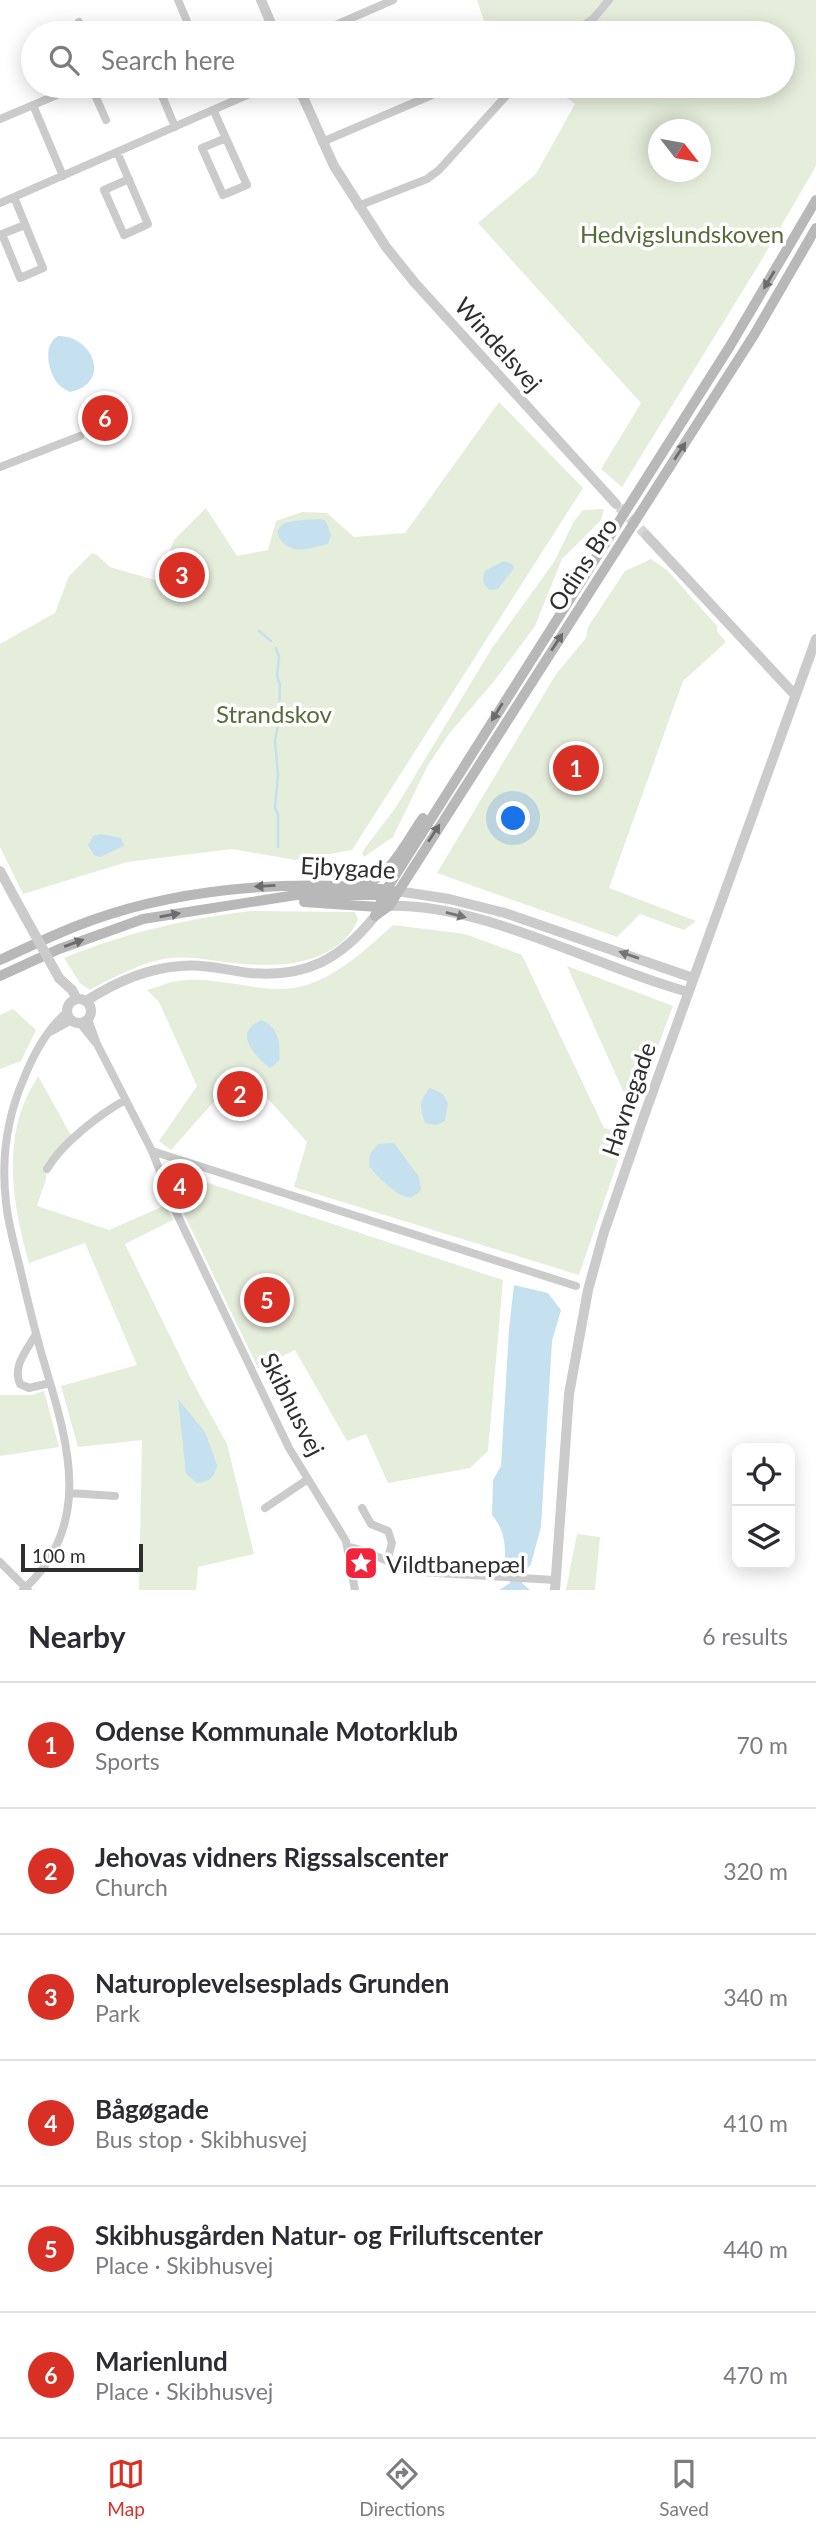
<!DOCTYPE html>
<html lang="en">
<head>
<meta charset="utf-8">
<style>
	:root { --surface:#fff; --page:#f7f7f7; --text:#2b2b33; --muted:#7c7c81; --line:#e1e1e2; --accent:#d93025 }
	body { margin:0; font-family:Lato,sans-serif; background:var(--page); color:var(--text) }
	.controls { position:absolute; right:21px; bottom:21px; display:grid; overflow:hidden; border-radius:14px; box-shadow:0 4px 18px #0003 }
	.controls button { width:63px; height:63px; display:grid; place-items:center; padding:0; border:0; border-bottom:2px solid var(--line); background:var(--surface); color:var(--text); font:35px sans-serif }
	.compass { position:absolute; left:648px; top:119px; width:63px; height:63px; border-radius:50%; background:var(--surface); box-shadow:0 4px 18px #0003; rotate:121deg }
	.scale { position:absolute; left:21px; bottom:18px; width:122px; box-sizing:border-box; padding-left:7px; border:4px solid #2e2e2e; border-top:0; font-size:19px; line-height:24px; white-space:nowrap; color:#2e2e2e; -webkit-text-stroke:5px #fff; paint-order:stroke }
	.you { position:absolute; left:514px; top:819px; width:24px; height:24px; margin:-18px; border:5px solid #fff; border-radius:50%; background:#1a73e8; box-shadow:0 0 0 10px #1a73e833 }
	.badge { display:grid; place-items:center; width:46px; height:46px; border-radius:50%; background:var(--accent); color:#fff; font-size:23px; font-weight:700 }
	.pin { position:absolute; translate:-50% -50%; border:4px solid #fff; box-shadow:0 2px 7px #0006 }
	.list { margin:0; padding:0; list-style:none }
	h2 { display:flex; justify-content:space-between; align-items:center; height:91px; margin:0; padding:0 28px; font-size:30px }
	h2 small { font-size:23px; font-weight:400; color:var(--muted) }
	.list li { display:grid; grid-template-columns:46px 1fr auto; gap:21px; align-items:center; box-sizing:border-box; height:126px; padding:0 28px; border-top:2px solid var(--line) }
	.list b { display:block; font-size:26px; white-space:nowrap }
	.list p { margin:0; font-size:23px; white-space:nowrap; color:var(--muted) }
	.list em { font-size:23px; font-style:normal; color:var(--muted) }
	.icon { flex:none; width:38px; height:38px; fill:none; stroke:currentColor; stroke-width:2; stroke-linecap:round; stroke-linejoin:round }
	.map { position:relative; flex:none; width:816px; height:1590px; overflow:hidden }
	.search { position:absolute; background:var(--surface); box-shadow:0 4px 18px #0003; left:21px; right:21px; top:21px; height:77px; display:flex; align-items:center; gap:18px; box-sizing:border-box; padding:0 24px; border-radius:38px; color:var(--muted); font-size:26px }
	.sheet { height:847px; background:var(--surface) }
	nav { display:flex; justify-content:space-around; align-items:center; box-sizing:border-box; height:98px; border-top:2px solid var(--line); background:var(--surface); font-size:19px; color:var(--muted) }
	nav a { display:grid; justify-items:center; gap:4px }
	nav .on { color:var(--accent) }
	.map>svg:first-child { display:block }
	.green { fill:#e5eddb; fill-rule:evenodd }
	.water { fill:#c5e0ee }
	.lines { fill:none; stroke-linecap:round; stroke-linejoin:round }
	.stream { stroke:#c5e0ee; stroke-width:2.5 }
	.tertiary-tunnel { stroke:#d5d5d5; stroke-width:10; stroke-dasharray:10 5; stroke-linecap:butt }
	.minor { stroke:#cbcbcb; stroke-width:8 }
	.tertiary { stroke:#cbcbcb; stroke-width:10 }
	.secondary { stroke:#b8b8b8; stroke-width:10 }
	.tertiary-bridge { stroke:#cbcbcb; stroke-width:10 }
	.oneway { fill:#6c6c6c }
	.oneway2 { fill:#757575 }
	.labels { text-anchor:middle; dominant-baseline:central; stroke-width:7; stroke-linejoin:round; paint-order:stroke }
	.park-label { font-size:24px; fill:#536d38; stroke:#fff }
	.street-label { font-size:24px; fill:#2e2e2e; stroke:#fff }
	.poi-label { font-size:24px; fill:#2e2e2e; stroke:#fff; text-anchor:start }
</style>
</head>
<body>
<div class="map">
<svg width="816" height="1590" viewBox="0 0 816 1590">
	<rect width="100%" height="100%" fill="#fff"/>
	<path class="green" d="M477,0H816V166L761,261L622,487L601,469L641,403L478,223L536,174L575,104L551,86H783V33H488ZM658,130H700V172H658Z
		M499,402L583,488L352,850L295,860L232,849L127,862L23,894L0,847V644L55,613L69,576L92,553L97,555L110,567L158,581L174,540L206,508L237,556L268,550L276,521L302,512L327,513L354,537L405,533Z
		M604,509L601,520L562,559L535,626L495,680L449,734L428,765L393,837L364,857L362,853L365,848L396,807L492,648L554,562L574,521L583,510Z
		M651,559L667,570L717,626V631L726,642L683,681L609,888L696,921L684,930L640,914L617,937L437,873L556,674L586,638L588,627L625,571Z
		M250,911L355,912L358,920C355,926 351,933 346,938C318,967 271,967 234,963C212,961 192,956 170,958C144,961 112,978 90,990L80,983L64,958C128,932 181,920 250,911Z
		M393,925L465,934L522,955L604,1128L627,1134L579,1275L294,1187L307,1142L242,1070L171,1150L159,1141L197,1086L159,1002L147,990C155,988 164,984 172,982C208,974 248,990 284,989C327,987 363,952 393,925Z
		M567,966L673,1006L633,1113Z
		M13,1009L36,1030L21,1061L0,1069V1015Z
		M38,1076L72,1137L47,1161L46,1179L37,1206L109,1230L166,1205L173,1220L125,1244L191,1379L227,1444L254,1554L198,1567L196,1590H139L142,1440L78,1447L61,1386L137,1365L85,1243L29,1263C15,1213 5,1162 21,1111C25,1099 32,1087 38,1076Z
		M187,1176L503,1280L488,1451L470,1468L388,1483L366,1434L347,1441L295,1350L258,1368L172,1189Z
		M44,1391L59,1447L0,1456V1395H32Z
		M577,1534L600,1537L595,1590H566Z"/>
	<path class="water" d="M58,336C95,336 111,384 70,392C66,390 62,388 59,385C48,373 42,345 58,336Z
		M321,519L326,521L331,535L328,544C318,546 305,551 294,549C285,547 271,534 282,525C290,519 310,520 321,519Z
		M504,561L512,564L514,568L498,589L490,590C482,584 482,580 485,571Z
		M101,834L121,838L124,846L100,857L94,855L88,845L93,836Z
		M261,1020C279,1027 281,1044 279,1061L270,1068C255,1056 232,1033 261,1020Z
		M430,1088L443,1094L448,1103L445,1121L437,1125L425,1123C419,1108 419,1100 430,1088Z
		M394,1143L419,1177L421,1190C418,1192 415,1196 412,1197C399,1200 376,1175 369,1166L370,1154L378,1144Z
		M514,1285L548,1293L561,1310L552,1341L541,1527L531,1564L524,1573L522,1583L530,1590H499L510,1583L511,1572L504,1569C506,1548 506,1532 492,1515L493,1480L501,1466L509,1329Z
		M178,1399L205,1432L217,1465C215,1477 209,1482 197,1483L186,1474Z"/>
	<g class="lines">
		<path class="stream" d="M259,631L271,641
			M276,648L279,657L277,676L280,685L279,720L275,740L278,775L275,807L278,815V847"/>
		<path class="tertiary-tunnel" d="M619,507L647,536"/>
		<path class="minor" d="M178,0L192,33
			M79,22L84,33
			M317,33L393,0
			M571,33L593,19L609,0
			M91,86L106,120
			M158,86L175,127
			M302,97L328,86
			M33,105L63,176
			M214,110L216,116L247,185L223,195L202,148L226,138
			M0,119L78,86
			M322,142L453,86
			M117,152L148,224L124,235L104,190L129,179
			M14,197L43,268L20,278L2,234L25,225
			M0,203L268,86
			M358,206L427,179L439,170L515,86
			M0,467L80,436
			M88,1019L97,1044L152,1151L175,1210L289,1448L346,1541L355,1590
			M80,1023L95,1042
			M50,1032L72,1020
			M152,1151L576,1286
			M47,1169C62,1143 99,1115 125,1100
			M36,1334C27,1350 12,1366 20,1384L29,1388L50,1383
			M69,1493L115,1496
			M265,1508L308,1479
			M362,1508L371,1524L388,1531L392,1543L387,1561
			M349,1547C374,1552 394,1567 419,1572L555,1580
			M0,1562L28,1590
			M23,1590C98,1522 65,1434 41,1352C33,1323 26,1294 19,1264C14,1244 8,1223 6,1202C1,1159 7,1117 24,1078C34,1053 47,1029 67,1012"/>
		<path class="tertiary" d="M261,0L275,33
			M298,86L334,166L386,247L415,283L616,504
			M647,536L795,695
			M0,871L24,915
			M397,891L449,899L505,913L693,978
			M384,906C480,901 595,967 688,992
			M59,978L72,990L77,999
			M67 1011a12 12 0 1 1 24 0a12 12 0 1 1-24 0Z
			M86,1001C114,983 148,968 181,966C205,964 227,970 250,973C306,978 341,959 375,916
			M555,1590L569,1394L588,1290L604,1232L644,1116L816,639"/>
		<path class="secondary" d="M363,885C391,876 406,842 423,818
			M304,902L378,907
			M375,916L386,890L730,346L816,200
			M375,916L389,906L754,335L816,228
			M0,960C24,949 49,937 74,927C171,888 287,879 391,890
			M0,976L59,949L143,919L296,895H386"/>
		<path class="tertiary-bridge" d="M24,915L59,978"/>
	</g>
	<defs><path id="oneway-solid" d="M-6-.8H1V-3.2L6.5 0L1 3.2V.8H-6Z" transform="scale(1.75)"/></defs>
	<g class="oneway">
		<use href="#oneway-solid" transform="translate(769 280) rotate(121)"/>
		<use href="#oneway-solid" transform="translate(680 451) rotate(-57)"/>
		<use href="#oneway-solid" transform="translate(557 642) rotate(-57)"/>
		<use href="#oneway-solid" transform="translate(497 712) rotate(122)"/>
		<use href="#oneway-solid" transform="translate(434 833) rotate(-57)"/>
		<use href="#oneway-solid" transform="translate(265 886) rotate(177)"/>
		<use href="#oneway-solid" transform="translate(170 915) rotate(-10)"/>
		<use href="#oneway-solid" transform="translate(74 943) rotate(-20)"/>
	</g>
	<g class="oneway2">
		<use href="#oneway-solid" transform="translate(456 915) rotate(14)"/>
		<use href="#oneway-solid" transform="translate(629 955) rotate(-161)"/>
	</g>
	<defs>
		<g id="sight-square" transform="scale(1.75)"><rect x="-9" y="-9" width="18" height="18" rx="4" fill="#f1243b" stroke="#fff"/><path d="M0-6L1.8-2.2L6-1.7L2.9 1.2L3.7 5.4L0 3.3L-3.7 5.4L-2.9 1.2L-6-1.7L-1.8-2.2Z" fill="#fff"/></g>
	</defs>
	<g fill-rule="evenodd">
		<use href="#sight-square" x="361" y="1563"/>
	</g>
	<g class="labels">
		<g class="park-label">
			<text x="682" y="233">Hedvigslundskoven</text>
			<text x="274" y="713">Strandskov</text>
		</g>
		<g class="street-label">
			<text transform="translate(499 344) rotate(48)">Windelsvej</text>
			<text transform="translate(582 564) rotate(-57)">Odins Bro</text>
			<text transform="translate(348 867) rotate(3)">Ejbygade</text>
			<text transform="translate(628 1099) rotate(-71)">Havnegade</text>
			<text transform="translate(293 1404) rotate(63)">Skibhusvej</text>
		</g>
		<g class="poi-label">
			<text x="386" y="1563">Vildtbanepæl</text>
		</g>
	</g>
</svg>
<div class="controls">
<button><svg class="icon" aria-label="locate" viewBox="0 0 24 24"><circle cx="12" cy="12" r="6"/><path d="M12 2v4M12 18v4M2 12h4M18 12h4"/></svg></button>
<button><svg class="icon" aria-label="layers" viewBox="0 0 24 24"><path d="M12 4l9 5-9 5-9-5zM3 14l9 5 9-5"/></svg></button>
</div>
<svg class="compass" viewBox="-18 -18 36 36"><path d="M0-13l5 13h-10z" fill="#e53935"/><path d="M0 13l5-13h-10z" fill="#7c7c81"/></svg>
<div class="scale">100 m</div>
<div class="you"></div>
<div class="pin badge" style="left:576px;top:768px">1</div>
<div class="pin badge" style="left:240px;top:1094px">2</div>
<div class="pin badge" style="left:182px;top:575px">3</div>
<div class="pin badge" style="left:180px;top:1186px">4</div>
<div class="pin badge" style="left:267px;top:1300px">5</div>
<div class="pin badge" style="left:105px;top:418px">6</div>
<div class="search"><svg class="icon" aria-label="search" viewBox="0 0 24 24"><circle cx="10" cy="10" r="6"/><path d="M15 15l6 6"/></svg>Search here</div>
</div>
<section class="sheet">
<h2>Nearby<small>6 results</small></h2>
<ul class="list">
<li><span class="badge">1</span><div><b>Odense Kommunale Motorklub</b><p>Sports</p></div><em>70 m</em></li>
<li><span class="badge">2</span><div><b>Jehovas vidners Rigssalscenter</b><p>Church</p></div><em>320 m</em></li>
<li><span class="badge">3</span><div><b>Naturoplevelsesplads Grunden</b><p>Park</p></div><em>340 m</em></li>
<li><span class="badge">4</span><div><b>Bågøgade</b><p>Bus stop · Skibhusvej</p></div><em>410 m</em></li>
<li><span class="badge">5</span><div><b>Skibhusgården Natur- og Friluftscenter</b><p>Place · Skibhusvej</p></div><em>440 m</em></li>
<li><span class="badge">6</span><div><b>Marienlund</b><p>Place · Skibhusvej</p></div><em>470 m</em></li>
</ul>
</section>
<nav>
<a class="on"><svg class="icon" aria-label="map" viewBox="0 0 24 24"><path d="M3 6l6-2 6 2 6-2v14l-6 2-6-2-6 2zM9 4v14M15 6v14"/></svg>Map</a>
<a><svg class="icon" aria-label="directions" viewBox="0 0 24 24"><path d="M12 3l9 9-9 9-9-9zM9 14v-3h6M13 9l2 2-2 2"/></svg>Directions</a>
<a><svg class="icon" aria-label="saved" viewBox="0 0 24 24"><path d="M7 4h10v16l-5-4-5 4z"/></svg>Saved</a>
</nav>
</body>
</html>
